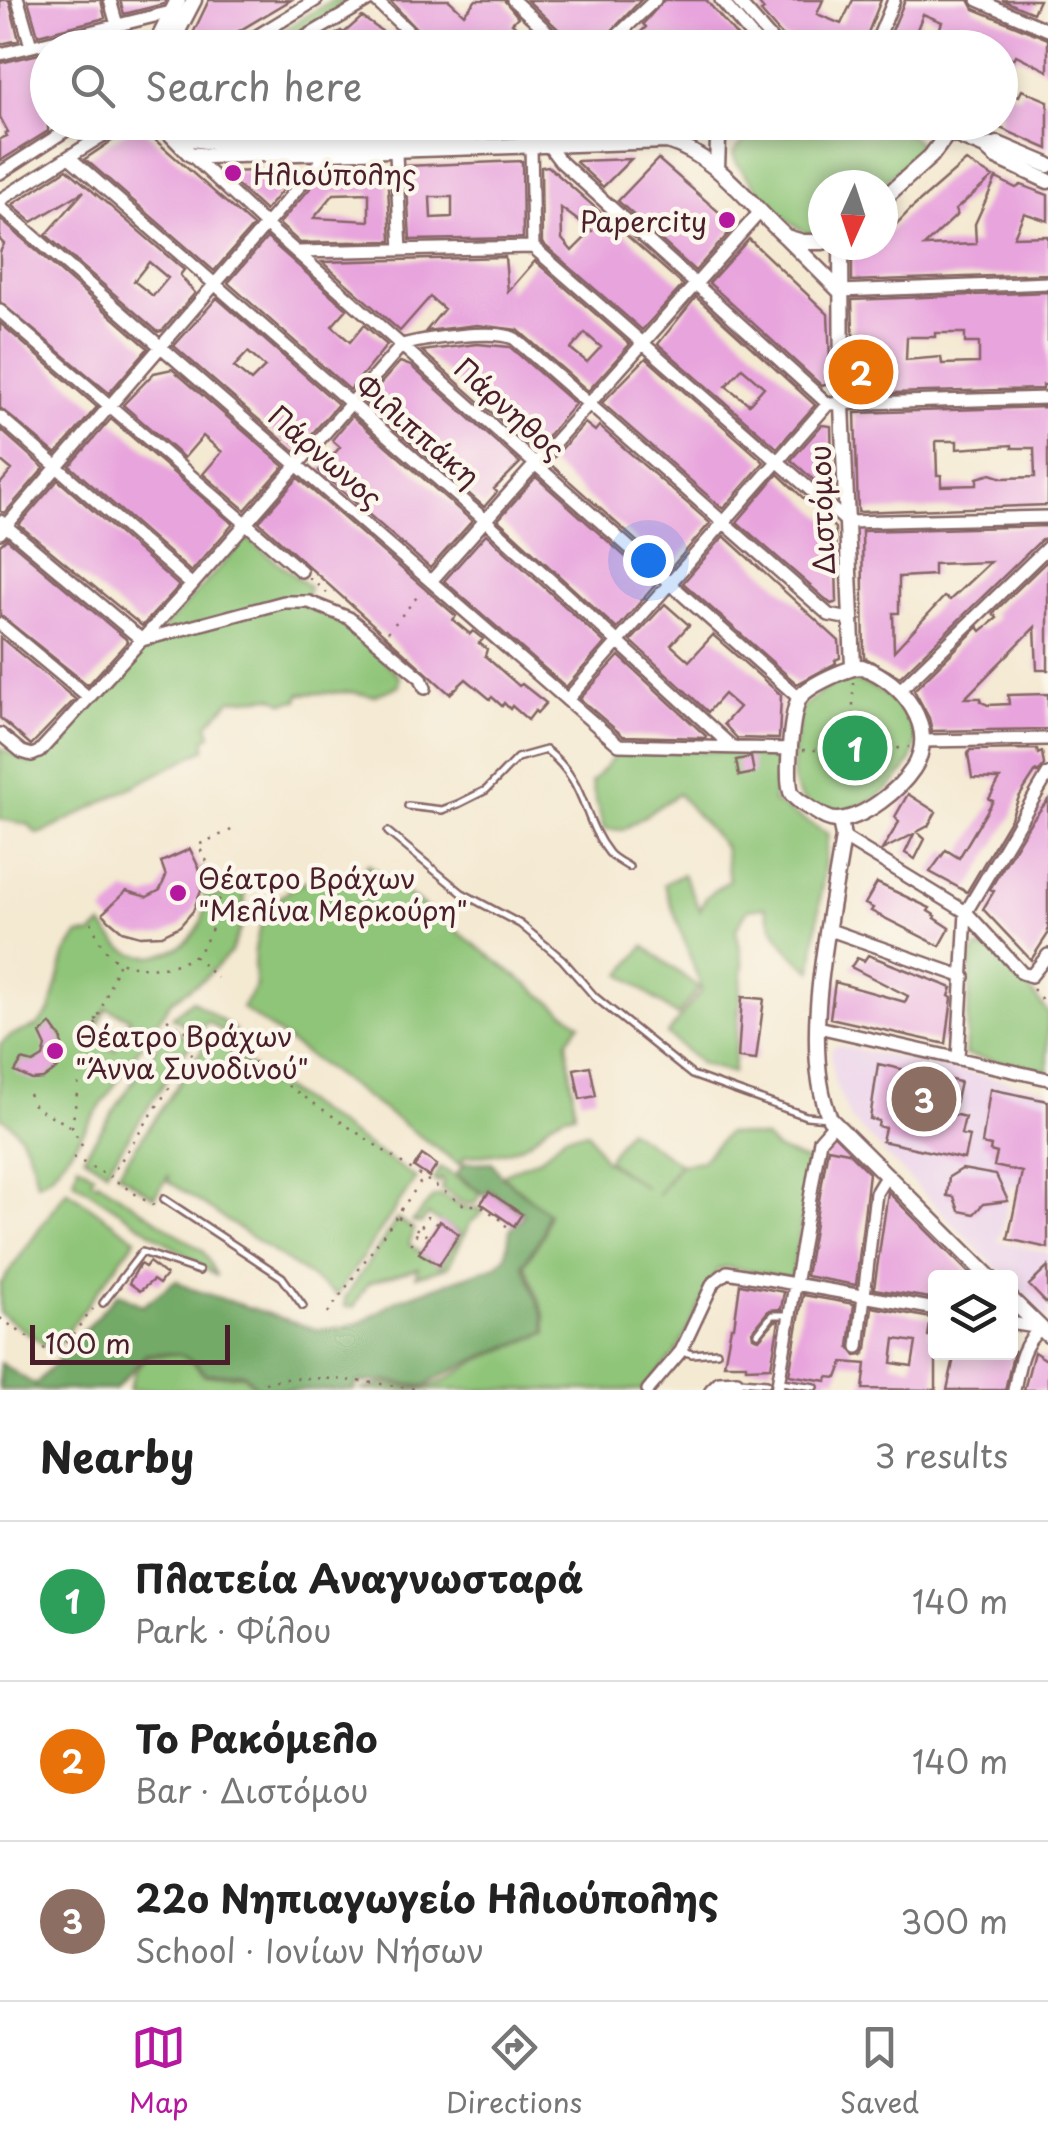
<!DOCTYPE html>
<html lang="en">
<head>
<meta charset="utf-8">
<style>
	:root { --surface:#fff; --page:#f2f2f2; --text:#222; --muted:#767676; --line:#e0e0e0; --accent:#b5179e }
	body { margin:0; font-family:"Playpen Sans",sans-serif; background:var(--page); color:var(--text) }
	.controls { position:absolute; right:30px; bottom:30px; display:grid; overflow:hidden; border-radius:10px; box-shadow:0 5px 15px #0003 }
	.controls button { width:90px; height:90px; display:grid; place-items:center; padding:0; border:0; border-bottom:2px solid var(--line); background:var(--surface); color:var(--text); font:50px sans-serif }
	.compass { position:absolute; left:808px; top:170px; width:90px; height:90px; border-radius:50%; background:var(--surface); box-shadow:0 5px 15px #0003; rotate:183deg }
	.scale { position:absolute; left:30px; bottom:25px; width:200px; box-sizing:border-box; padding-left:10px; border:5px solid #4a1f2b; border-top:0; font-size:28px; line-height:35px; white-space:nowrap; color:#4a1f2b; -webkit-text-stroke:8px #fbf7ec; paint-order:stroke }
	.you { position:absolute; left:648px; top:560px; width:35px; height:35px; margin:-25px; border:8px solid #fff; border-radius:50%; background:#1a73e8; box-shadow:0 0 0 15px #1a73e833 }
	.badge { display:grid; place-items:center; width:65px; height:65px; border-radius:50%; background:var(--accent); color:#fff; font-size:32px; font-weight:700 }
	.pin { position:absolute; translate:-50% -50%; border:5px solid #fff; box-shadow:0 2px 10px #0006 }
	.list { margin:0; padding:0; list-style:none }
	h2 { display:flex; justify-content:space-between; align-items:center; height:130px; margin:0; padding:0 40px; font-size:42px }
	h2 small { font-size:32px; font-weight:400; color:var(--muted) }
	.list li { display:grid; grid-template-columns:65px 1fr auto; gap:30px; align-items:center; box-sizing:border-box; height:160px; padding:0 40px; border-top:2px solid var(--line) }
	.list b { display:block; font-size:38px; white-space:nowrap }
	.list p { margin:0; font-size:32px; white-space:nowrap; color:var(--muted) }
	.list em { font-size:32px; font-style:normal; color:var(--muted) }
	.icon { flex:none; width:55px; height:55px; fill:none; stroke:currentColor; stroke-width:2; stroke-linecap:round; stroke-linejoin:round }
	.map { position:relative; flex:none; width:1048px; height:1390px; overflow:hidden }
	.search { position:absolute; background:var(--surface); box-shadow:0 5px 15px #0003; left:30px; right:30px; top:30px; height:110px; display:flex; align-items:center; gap:25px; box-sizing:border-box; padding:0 35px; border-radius:55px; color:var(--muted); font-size:38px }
	.sheet { height:610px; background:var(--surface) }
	nav { display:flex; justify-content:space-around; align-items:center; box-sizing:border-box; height:140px; border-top:2px solid var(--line); background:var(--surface); font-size:28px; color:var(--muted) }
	nav a { display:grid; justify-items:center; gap:5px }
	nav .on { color:var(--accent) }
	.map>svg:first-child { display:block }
	.built { fill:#ebd1eb }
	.green { fill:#8fc578; stroke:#6c7252; stroke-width:2.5; fill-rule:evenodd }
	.forest { fill:#73aa68; stroke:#5e644a; stroke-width:2.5 }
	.building { fill:#e8a4dd; fill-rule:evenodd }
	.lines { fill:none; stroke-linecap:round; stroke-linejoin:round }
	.service-casing { stroke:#866665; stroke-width:10 }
	.minor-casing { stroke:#866665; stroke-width:16 }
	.tertiary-casing { stroke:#866665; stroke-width:19 }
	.path { stroke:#866665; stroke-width:2.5; stroke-dasharray:2.5 8; stroke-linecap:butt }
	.service { stroke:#fff; stroke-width:5 }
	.minor { stroke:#fff; stroke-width:11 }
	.tertiary { stroke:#fff; stroke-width:14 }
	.poi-dot { fill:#b5179e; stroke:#fbf7ec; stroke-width:4 }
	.labels { text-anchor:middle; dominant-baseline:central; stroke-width:9; stroke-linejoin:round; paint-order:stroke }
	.poi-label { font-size:28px; fill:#4a1f2b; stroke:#fbf7ec; text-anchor:start }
	.street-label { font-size:28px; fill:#4a1f2b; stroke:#fbf7ec }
</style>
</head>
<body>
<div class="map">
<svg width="1048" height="1390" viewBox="0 0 1048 1390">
	<rect width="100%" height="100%" fill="#fbf7ec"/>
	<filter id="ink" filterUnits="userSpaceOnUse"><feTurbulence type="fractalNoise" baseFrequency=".01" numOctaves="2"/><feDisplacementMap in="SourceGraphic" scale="20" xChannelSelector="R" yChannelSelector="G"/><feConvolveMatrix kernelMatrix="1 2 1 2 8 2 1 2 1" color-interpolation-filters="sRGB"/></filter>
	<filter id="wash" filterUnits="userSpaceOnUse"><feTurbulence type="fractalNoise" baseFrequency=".0048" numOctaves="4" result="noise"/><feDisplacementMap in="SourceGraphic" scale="40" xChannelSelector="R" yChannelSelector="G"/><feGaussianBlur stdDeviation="2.25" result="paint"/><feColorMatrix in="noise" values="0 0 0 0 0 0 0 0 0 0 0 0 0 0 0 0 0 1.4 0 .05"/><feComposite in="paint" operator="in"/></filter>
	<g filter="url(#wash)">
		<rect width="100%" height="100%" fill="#f4e9d1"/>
		<path class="built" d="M836,1045L1048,1090V1191L1015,1184L1010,1189L1001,1235L997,1241L1048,1253V1322L1011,1283L1010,1278L1005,1277L850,1118L834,1081L831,1051Z"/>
		<path class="green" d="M333,0L350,1L287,39L282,31Z
			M762,122C803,122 895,109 921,146L914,157L880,185H823V231C816,233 813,235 807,233C788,226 748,179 736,162L733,153Z
			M247,538L309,587L304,606C349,622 368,642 400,677L399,686L373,696L349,692L300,694L298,700L284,703L273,697L231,700L208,724L211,735L205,739V749L47,831L37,834L29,825L0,819V748L32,764L79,720Z
			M848,679C866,684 881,690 895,703C905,712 917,728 916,742C913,791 816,847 794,784C788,768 798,727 801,708L833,683Z
			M661,750L779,753L773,802L828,834L812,971C789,954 774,935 765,907L748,909L736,929L743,964L733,1073L701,1064L667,1034L702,990L664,884L683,874L700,910L706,897L729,880L724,846L678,794L623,830L604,829L591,783L619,751Z
			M368,864L580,1024L567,1041L575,1113C546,1118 550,1127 528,1142C509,1154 487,1156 465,1156L460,1165L242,1008L256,986C244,915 288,869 360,874Z
			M205,869L212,897L245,889L243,922L231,952L204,979L172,1000L73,1147L51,1175L37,1183C32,1159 24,1129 0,1117V1044L14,1034L37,1026L50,1011L65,955L78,935L93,934L102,925C109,934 115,943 124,949C161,971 213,937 204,893C202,886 198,878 195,871ZM106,1008L130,1018L115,1050L92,1040Z
			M644,946L699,988L677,1016L622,974Z
			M977,948L991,950L1020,977L1048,1013V1071L965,1055L972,956Z
			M192,1000L235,1030L231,1037L207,1021L199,1033L172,1017Z
			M170,1026L192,1041L106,1171L84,1156Z
			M209,1039L416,1178L337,1295L168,1181L169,1175L154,1197L118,1173Z
			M628,1129L679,1163L657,1196L680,1164L701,1161L727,1133L765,1138L776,1149L811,1163L792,1278L726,1267L717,1270L677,1351L642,1390H360L383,1384L424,1388L444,1381L481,1359L547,1333L545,1316L525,1264L544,1234L548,1213L502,1175L542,1157L565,1135L588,1132L604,1160L646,1188L607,1160Z
			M78,1164L94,1174L91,1180L97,1184L98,1181L203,1251L217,1276L74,1181Z
			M440,1167L481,1193L476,1203L466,1204L441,1189L444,1181L441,1178L438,1183L433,1180Z
			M67,1190L136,1239L53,1351L0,1313V1285Z
			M441,1195L465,1209L479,1208L483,1212L471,1222L448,1267L416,1276L418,1268L368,1283L354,1307H345V1298L397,1219L414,1230L409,1244L440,1266L460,1234L428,1215L421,1224L412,1222L433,1197Z
			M178,1354L193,1362L204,1376L243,1375L257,1390H129L134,1373L146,1357Z"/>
		<path class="forest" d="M492,1162L501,1176L547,1212L543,1233L523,1264L544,1317L546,1332L481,1357L423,1386L384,1381L357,1383L355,1390H259L244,1373L206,1374C188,1352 173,1352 146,1354L115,1390H0V1363L35,1385L118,1293L143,1306L176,1280L189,1288L315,1329L342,1328L364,1321L397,1300L496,1266L506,1256L510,1230L524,1214L489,1190L485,1195L456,1174L465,1163Z"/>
		<g id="blocks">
			<path class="building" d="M0,0H9L19,40L0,44Z
				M28,0H101L105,18L38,35Z
				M120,0H166L164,4L124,14Z
				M209,0H291L217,44L186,48Z
				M396,0H449L464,14L476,0H504L518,17L512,23L530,40L536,34L551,48H435L391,2Z
				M527,0H641L595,48H574L571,41Z
				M664,0H706L747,48H718L711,39L701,48H618L623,43L627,46L646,27L643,24Z
				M756,0H823L817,14L841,24L853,0H881L862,48H811L784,38L761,12L764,10Z
				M905,0H969L974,9L1048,39V71L1016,55L1014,59L1001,53L1003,48L972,35L967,48H940L948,31L940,28L942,22L923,14L910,48L886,45Z
				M1002,0H1039L1033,13Z
				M362,17L390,37L395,31L412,48H314L341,31L344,33Z
				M113,36L115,48H71V46Z
				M48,52V131L0,161V139L7,136L5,133L8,132L0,117V63Z
				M1000,90L1019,96L1022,90L1048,101V149L1000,128Z
				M137,124L253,226L214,271L85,159Z
				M631,159L603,187L576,162L577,161Z
				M658,159L735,226L695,271L618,201Z
				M522,161L523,238L410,240L406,166ZM430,197H452V217L431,218Z
				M966,161L993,177L955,210L957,215L924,246L976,244L975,224L996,178L1016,188L1021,185L1048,195V221L1024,213L1014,237L1048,236V274L852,281V259L868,245H883V238L911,209Z
				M548,166L683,285L642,330L542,243L541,167ZM561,208L592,231L572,251L562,239Z
				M67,169L184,270L180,275L195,293L162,331L158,332L46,235L84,191L32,222L12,205ZM149,262L168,278L153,296L134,281Z
				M327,169H387L391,241L300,243L279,224ZM369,193V221L314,218L334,194Z
				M299,170L265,211L224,173V172Z
				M0,219L148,348L109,393L0,302V252L4,244L0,240Z
				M267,238L347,309L332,326L350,342L364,325L387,345L350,390L228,283Z
				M749,239L828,314L831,383L822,386L709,283Z
				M505,257L508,292L535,261L630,344L588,391L518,330L477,325L426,331L444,309L430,297L400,331L322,262ZM585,333L601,347L587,362L571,349Z
				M1048,292V385H1043V389L855,394L852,300ZM935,333H965V343H979V363L942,364L941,357L906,360L907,337H935Z
				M696,297L815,405L777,448L658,344ZM742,368L764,387L749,404L726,386Z
				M217,298L338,404L296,452L174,346ZM248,352L265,367L251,381L234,367Z
				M0,323L97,407L56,454L0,408Z
				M477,344L510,347L575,404L535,451L422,351Z
				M646,358L764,462L723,509L602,403Z
				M400,362L411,366L520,463L494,489L497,492L484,507L364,402Z
				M172,369L284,466L245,510L203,474L222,452L203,436L184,458L123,405L154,373Z
				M1048,407V505L858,512L855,413ZM936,441H957V449L1012,445V448H1034L1035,477L1003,478L991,474L977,478V485L941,486V475H937Z
				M352,416L472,521L430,568L319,471L340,447L332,440Z
				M111,419L233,524L191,572L70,466Z
				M585,423L595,431L599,426L710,523L669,570L549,463Z
				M822,425L831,426L833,497L791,460Z
				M0,429L44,468L5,513L0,511V484L12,470L0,460Z
				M778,474L835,528L837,602L831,604L737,522Z
				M536,477L656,584L617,629L498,520Z
				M298,478L456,616L453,620L470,634L473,631L483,639L479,643L487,649L485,656L519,686L522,684L546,703L537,713L535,711L528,720L512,706L510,709L504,703L502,706L492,697L490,699L466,679L450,694L259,522Z
				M58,480L179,586L142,626L19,525Z
				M1048,526V538L1041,540L900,677L864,657L862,531ZM990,562L950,600L944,597L894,651L893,613H899V577L934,575V564Z
				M486,534L605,643L566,687L444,581Z
				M724,536L839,641L840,658L835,660L836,663L797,684L683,583Z
				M7,539L126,639L127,642L88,685L0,615V545Z
				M1048,560V670H1037L1035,627L965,698H981V702L988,705L1009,704L1008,695L1048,694V729L932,731L929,718L914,690L978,627L981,631L997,618L993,613Z
				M665,604L689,625L671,645L689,661L713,635L781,695L779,739L737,738L724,724L739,707L724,694L708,712L631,641Z
				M0,637L75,699L31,745L0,718Z
				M619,656L706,736L705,738L623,736L580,699Z
				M1037,749L1038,754L1042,752L1044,765L1038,773L1036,771L1019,797L1011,818L967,892L930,872L946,850L959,858L993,801L989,799L1000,779L972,778L968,754L970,750Z
				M751,757L754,773L739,776L736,760Z
				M908,794L936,812L928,826L917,832L925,839L915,859L905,853L914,834L882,850L899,822L895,817Z
				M1048,800V934L1031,960L983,909L994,891L990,889L1030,823Z
				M190,849L200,870L201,891L193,911L180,926L162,935L140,936L122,931L109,920L103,913L126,891L147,897L160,890L166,876L161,862Z
				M877,883L930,908L928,911L936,916L935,918L950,928L940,946L871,911L873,908L865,904Z
				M868,955L952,988L949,996L952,998L946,1044L830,1018L835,982L905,1002L908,996L851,967L857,958L864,961Z
				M742,997L764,999L756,1060L738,1058Z
				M51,1024L62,1040V1061L58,1068L43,1079L32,1080L15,1072L22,1060L33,1063L43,1057L46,1047L40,1034Z
				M878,1064L960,1082L953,1114L965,1117L961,1134L969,1136L964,1159L882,1141L885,1128L878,1126L879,1121L870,1119Z
				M590,1066L596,1096L580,1099L574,1069Z
				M990,1089L1048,1101V1248L1008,1239L1022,1172L994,1166L997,1153L990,1151L991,1146L982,1144Z
				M828,1148L848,1152L869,1173L856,1285L806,1276Z
				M422,1155L437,1165L429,1177L414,1167Z
				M962,1169L996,1175L1008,1201L983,1204L974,1214L959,1211L954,1197L947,1196L949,1177Z
				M489,1192L522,1214L514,1226L481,1203Z
				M888,1192L974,1278H936V1299L874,1289Z
				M440,1221L459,1234L439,1265L419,1253Z
				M149,1262L166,1275L159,1284L153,1280L140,1291L129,1283L140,1264L145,1267Z
				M1048,1267V1305L1029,1285Z
				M740,1284L784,1292L781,1309L769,1310L752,1331L753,1337L759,1339L775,1321H779L771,1367L746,1368V1364H724L731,1327H734Z
				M803,1295L854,1304L849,1347L856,1356L863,1355L867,1349L872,1307L931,1318L928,1336H936V1390L863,1389L866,1364L843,1362L837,1378L828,1377L827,1381L789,1375ZM895,1339L916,1342L912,1366L892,1363Z
				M1010,1351H1014L1005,1390H947L955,1353L967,1356L968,1352Z
				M1034,1352L1048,1361V1390H1024Z"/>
		</g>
	</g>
	<g filter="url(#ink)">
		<use href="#blocks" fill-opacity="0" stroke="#866665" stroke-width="2.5"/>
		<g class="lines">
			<g class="service-casing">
				<path id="service" d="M408,806L442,810L458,804L486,790L517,758L546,750C588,783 581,818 609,853C614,859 623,863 629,867
					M388,832L462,893L520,924L562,959L595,997L692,1075L806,1116L827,1118
					M164,1199L282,1277L303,1306
					M103,1303L142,1252L199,1271
					M758,1333L772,1315H786
					M681,1351L692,1354L717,1352
					M740,1381L767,1383
					M781,1382L815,1387"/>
			</g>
			<g class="minor-casing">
				<path id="minor" d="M18,0L31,46
					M110,0L117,25
					M375,0L426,48
					M513,0L565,48
					M721,0L762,48
					M737,0L779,48
					M978,0L1048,30
					M237,48L316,0
					M287,48L369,0
					M604,48L655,0
					M874,48L894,0
					M0,54L171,12
					M389,122L395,135L401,250
					M547,144L560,161L828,404
					M531,145L533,247
					M190,154L267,226L799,698
					M69,157L485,520L730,745
					M0,173L79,122
					M0,200L124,122
					M0,207L619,745L791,749
					M533,247L847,522L1048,517
					M298,252L533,247
					M840,291L1048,283
					M0,311L301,571
					M0,417L192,585
					M0,521L142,640L284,602H309L349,618L421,678L425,688
					M0,533L328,153
					M432,580L759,213
					M0,624L89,698
					M900,690L1048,547
					M567,700L828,404L1048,398
					M0,734L22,752L32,755L39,752L192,585L402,345C424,339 497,328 515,339L829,615L850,619
					M923,741L1048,739
					M843,837L966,912L1022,973L1031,976L1048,955
					M830,930L964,977
					M818,1027L1048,1079
					M958,1059L966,912L1048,774
					M1010,1323L1041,1328
					M858,1347L876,1193L887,1175
					M648,1390L681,1351L713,1283L727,1272L936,1309
					M711,1390L719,1382L737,1381
					M777,1390L820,1140L835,1123
					M1014,1390C1019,1365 1021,1345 1041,1328"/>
			</g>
			<g class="tertiary-casing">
				<path id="tertiary" d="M154,48L178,0
					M169,48L194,0
					M159,122L190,154L208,156L667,141C717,156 748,203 786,237L803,242H823
					M174,122L192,139L219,143L728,123
					M925,122L985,147L996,157L1048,181
					M985,147L998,144L1048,165
					M717,169L718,140L729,122
					M883,199L931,156L948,133
					M787,238L840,291
					M841,245L842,404L853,667
					M862,667C902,681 940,728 913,769C899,790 865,818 838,820C828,821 819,813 810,808C804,804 797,801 792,794C785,783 791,706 801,696C810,685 848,667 862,667Z
					M840,820L843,837C831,917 799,1044 830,1119L990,1278
					M1010,1298L1048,1335"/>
			</g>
			<path class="path" d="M309,578L333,598
				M388,632L421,592
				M853,682V719
				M803,750H882L909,747
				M828,750C829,709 877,711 882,749
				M91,922C98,937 103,953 118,961C138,971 177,970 195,955C206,946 217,919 219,905C221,883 208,864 198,845L238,827
				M194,956L217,978
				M1033,989L1048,1007
				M95,1019L100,1021
				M167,1019L200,1040
				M29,1094L35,1107L70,1126
				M82,1146L72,1127L79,1080L90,1039L119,962
				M73,1157L110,1177
				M154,1204L152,1205L110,1177L207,1031L464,1205H480L507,1224L503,1229
				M398,1217L429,1237
				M421,1250L411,1243L427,1217L438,1224
				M328,1313L422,1180
				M0,1318L55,1356L93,1309
				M259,1390L260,1385C296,1369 385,1385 426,1390"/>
			<use href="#service" class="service"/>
			<use href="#minor" class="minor"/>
			<use href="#tertiary" class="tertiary"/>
		</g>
	</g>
	<g class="poi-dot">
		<circle cx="233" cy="173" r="10"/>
		<circle cx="727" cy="220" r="10"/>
		<circle cx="178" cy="893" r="10"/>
		<circle cx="55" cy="1051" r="10"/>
	</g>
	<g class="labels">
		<g class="poi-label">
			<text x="253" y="173">Ηλιούπολης</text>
			<text x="707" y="220" text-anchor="end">Papercity</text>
			<text x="198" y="877">Θέατρο Βράχων<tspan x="198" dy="32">"Μελίνα Μερκούρη"</tspan></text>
			<text x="75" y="1035">Θέατρο Βράχων<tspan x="75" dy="32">"Άννα Συνοδινού"</tspan></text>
		</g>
		<g class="street-label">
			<text transform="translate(510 408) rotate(42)">Πάρνηθος</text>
			<text transform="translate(418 430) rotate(41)">Φιλιππάκη</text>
			<text transform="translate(326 456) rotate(41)">Πάρνωνος</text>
			<text transform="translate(821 510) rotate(-92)">Διστόμου</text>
		</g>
	</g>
</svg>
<div class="controls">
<button><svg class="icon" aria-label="layers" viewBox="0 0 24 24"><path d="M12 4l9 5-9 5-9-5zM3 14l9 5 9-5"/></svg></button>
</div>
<svg class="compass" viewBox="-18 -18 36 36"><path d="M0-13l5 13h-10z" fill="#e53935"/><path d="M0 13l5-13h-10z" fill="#767676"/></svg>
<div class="scale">100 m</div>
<div class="you"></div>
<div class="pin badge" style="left:855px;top:748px;background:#2e9e5b">1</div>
<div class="pin badge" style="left:861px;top:372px;background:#e8710a">2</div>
<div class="pin badge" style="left:924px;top:1099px;background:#8d6e63">3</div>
<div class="search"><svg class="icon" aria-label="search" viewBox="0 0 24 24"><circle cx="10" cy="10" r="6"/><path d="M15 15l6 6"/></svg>Search here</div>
</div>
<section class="sheet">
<h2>Nearby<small>3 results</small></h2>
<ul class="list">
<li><span class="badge" style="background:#2e9e5b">1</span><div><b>Πλατεία Αναγνωσταρά</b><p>Park · Φίλου</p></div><em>140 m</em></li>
<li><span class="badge" style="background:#e8710a">2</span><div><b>Το Ρακόμελο</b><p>Bar · Διστόμου</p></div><em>140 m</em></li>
<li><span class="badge" style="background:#8d6e63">3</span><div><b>22ο Νηπιαγωγείο Ηλιούπολης</b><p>School · Ιονίων Νήσων</p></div><em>300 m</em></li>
</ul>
</section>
<nav>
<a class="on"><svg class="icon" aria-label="map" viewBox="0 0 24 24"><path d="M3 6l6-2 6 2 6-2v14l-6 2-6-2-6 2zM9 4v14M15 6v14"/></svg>Map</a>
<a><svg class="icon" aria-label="directions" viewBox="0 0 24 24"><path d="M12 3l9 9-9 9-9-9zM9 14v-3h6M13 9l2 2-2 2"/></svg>Directions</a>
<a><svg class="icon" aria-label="saved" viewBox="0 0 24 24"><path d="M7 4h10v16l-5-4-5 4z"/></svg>Saved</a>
</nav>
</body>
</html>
